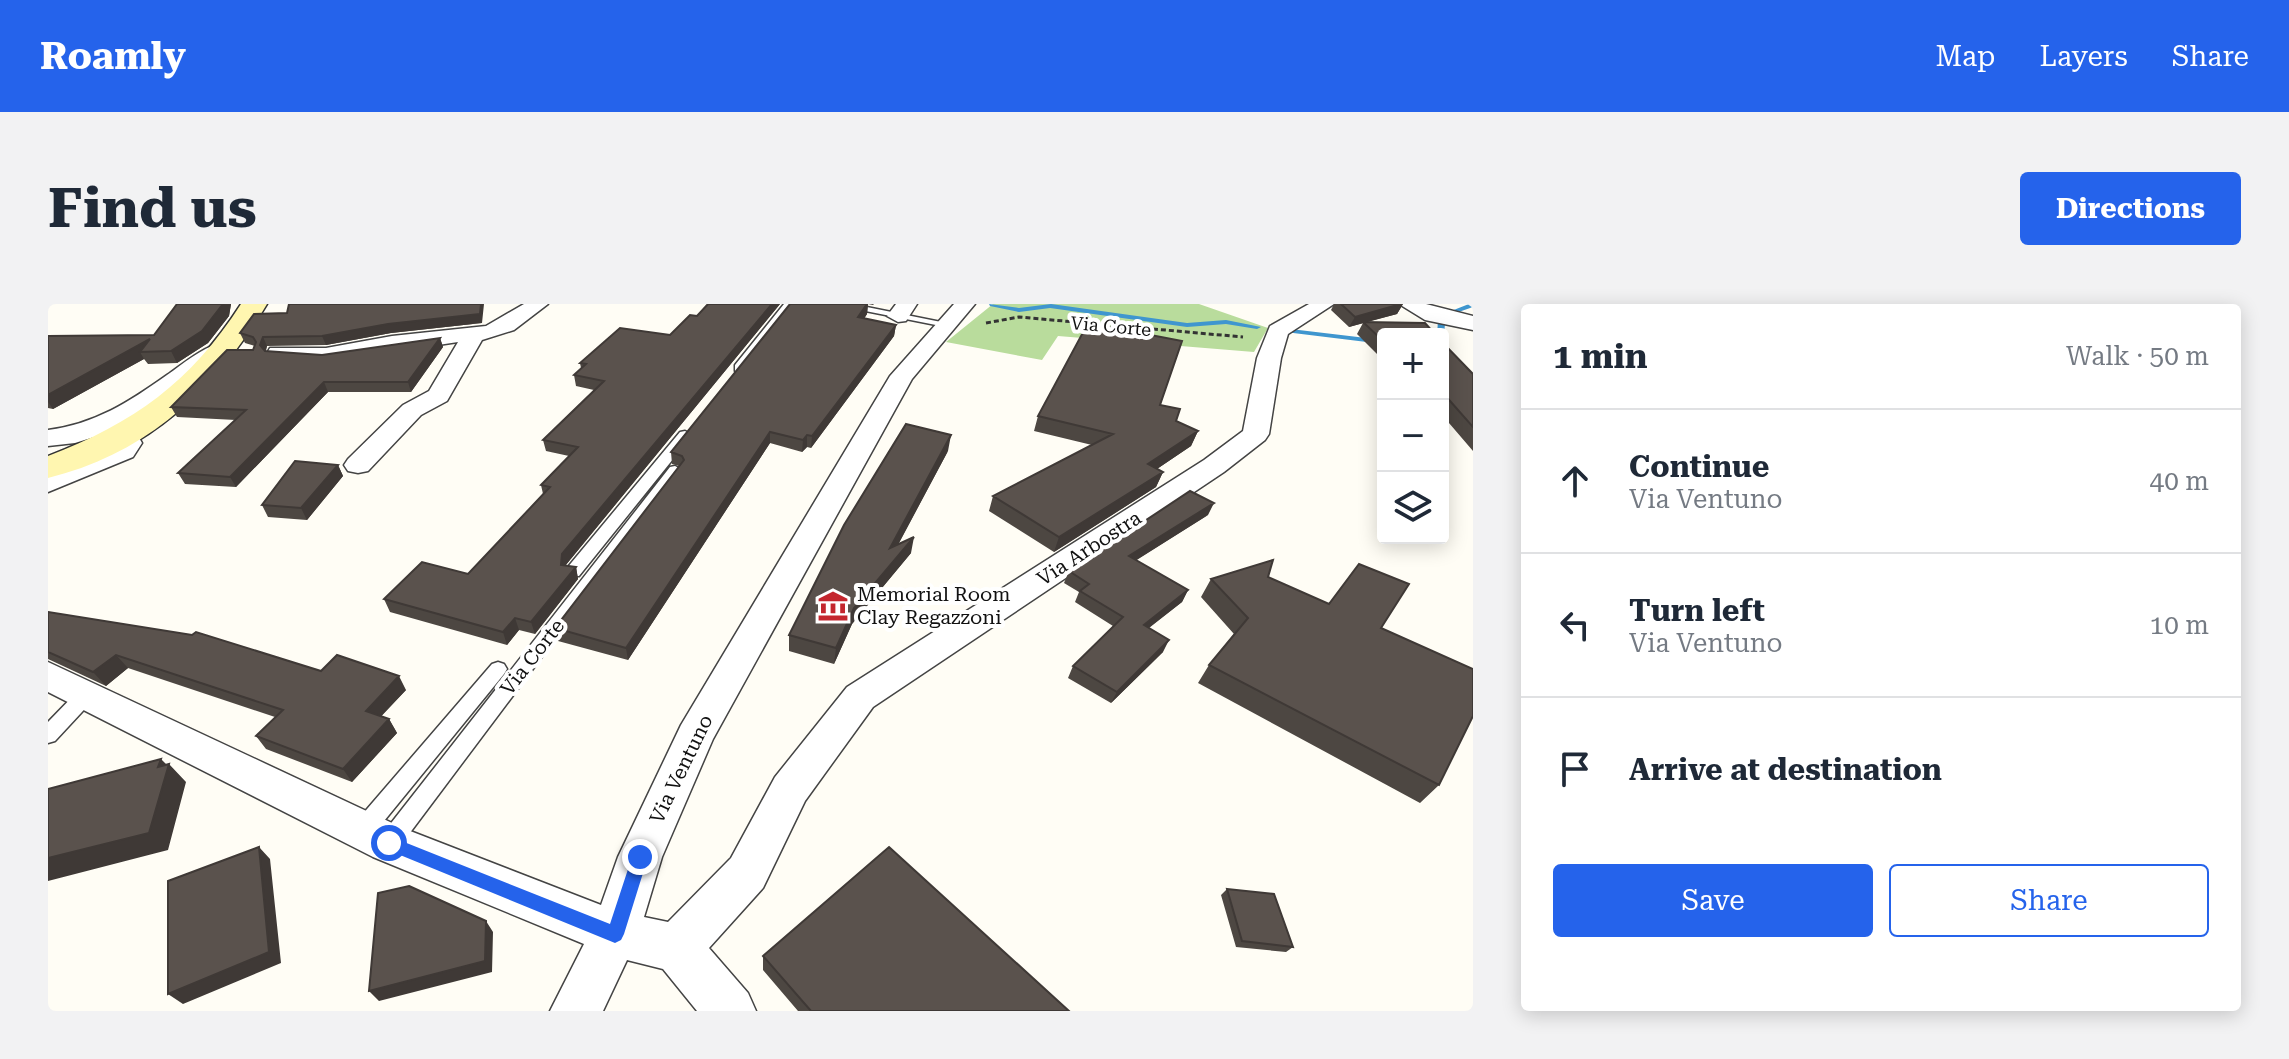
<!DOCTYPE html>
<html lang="en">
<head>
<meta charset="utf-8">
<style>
	:root { --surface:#fff; --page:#f2f2f3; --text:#1f2937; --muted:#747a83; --line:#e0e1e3; --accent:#2563eb }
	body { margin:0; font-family:"Roboto Serif",serif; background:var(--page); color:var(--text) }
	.controls { position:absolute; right:24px; top:24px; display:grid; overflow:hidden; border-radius:8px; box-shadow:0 4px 20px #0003 }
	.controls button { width:72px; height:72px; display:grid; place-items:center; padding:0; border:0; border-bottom:2px solid var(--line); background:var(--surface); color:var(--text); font:40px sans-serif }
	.stop { position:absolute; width:24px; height:24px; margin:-18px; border:6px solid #2563eb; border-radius:50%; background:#fff }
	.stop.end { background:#2563eb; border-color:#fff; box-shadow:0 2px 8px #0008 }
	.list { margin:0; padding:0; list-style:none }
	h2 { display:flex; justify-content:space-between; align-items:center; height:104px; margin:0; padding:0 32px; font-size:34px }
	h2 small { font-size:26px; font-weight:400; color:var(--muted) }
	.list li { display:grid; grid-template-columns:52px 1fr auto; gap:24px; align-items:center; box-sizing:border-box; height:144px; padding:0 32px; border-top:2px solid var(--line) }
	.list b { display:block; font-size:30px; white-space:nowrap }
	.list p { margin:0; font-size:26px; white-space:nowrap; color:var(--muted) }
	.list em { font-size:26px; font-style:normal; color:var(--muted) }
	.actions { display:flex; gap:16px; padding:24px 32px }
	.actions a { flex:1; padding:18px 0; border:2px solid var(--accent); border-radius:8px; text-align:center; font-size:28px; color:var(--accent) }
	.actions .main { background:var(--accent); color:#fff }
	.icon { flex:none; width:44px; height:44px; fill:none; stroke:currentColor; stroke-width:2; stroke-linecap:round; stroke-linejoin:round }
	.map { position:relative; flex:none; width:1425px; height:707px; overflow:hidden; border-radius:8px }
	header { display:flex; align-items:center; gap:48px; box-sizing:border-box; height:112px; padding:0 40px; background:var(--accent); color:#fff }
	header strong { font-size:38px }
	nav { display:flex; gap:44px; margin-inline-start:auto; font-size:28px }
	.intro { display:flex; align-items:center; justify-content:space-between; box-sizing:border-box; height:192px; padding:0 48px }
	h1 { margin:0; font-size:56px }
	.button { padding:20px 36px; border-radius:8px; background:var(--accent); color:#fff; font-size:28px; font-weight:700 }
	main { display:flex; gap:48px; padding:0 48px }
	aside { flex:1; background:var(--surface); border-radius:8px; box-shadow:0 4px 20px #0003 }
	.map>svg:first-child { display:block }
	.forest { fill:#b9dc9c }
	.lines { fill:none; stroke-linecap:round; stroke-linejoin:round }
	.stream { fill:#3f96cf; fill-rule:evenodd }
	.lane-casing { stroke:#444; stroke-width:3 }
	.street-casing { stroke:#444; stroke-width:3 }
	.secondary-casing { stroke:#333; stroke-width:3 }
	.path { stroke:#333; stroke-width:3; stroke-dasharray:5 3; stroke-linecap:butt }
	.lane { fill:#fff; fill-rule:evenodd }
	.street { fill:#fff; fill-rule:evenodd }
	.secondary { fill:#fff6b0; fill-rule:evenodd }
	.wall { fill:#4d4742 }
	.shaded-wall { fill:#3f3936 }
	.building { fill:#5a524d; stroke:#3f3936; stroke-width:2 }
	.route { fill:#2563eb }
	.labels { text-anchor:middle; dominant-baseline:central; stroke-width:8; stroke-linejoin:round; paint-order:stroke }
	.far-street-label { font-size:18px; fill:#111; stroke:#fff }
	.street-label { font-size:20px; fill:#111; stroke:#fff }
	.poi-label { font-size:20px; fill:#111; stroke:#fff; text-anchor:start }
</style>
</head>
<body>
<header>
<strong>Roamly</strong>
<nav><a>Map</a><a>Layers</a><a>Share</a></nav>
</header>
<div class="intro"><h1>Find us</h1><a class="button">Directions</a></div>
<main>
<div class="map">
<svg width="1425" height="707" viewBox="0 0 1425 707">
	<rect width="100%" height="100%" fill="#fffdf5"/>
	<path class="forest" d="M945,0H1151L1220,24L1206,48L1010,32L994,56L898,38Z"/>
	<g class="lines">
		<path class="stream" d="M941,0L971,4L1003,0L1139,19L1178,16L1213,23L1209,25L1178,20L1139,23L1002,4L971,8L942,2Z
			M1421,0H1425V3L1402,11L1398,9Z
			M1390,17L1397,19L1396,32L1389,30Z
			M1234,24L1335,36V40L1237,28H1234Z"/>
		<g class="lane-casing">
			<path id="lane" d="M736,0H746L695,67H687V61Z
				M782,0H804L903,20L898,23Z
				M637,127L644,131L642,134L531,272H519L517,268L519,264L632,128Z
				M627,162L634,166L632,169L349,546L341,549L333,546L330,539L333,532L622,163Z
				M450,358L456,360L459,365L456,370L323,533L315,536L307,533L304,526L307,519L444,360Z
				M39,383L46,385L48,390L46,395L7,437L0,439V418L32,385Z"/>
		</g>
		<g class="street-casing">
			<path id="street" d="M476,0H500L466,26L434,36L399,97L373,111L320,167L310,169L300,167L296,161L300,155L355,101L381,87L410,38L278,58L222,54L219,49L222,44H278L344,32L438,22Z
				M848,0H869L858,17L850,18L839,12Z
				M906,0H927L864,75L665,435L614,553L596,613L620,618L683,554L727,473L799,383L1156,156L1195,127L1209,54L1222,22L1261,0H1286L1240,30L1233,54L1221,130L1217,136L1176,168L825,403L757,497L715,584L661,644L700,689L708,707H649L615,665L579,656L555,707H502L536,640L325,553L0,388V358L357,525L553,601L570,553L633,421L842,72Z
				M1351,0H1378L1425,12V26L1377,16Z
				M173,39L181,41L184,46L181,51L101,107L68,125H86L94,139L85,153L0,188V169L65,141L67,139L64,131L68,126L27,139L0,142V126C47,120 81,98 119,71C135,60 153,44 173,39Z"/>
		</g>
		<g class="secondary-casing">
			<path id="secondary" d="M193,0H219C168,85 99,150 0,174V152C86,119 143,78 193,0Z"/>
		</g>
		<path class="path" d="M938,19L971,13L1195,33"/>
		<use href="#lane" class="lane"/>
		<use href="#street" class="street"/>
		<use href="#secondary" class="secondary"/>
	</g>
	<path class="wall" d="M129,0H183L181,12L160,39L129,59L100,60L96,55L5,105L0,104V32L106,31Z
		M660,0H732L517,262L528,263L530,275L487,330L471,326L459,341L342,308L336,295L420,270L495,190L493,181L521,152L498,147L495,136L546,86L528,82L526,71L533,64L532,59L622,31L649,12Z
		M742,0H826L825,1L820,0L819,10L816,15L848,21L846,32L763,144L759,143L754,148L722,139L580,356L510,337L507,324L631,162L624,160L623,148Z
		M1286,0H1355L1349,10L1318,18L1335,30V56L1309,30L1315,19L1301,23L1283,6Z
		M434,19L343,29L278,41L219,42L218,47L274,51L392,34L395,43L363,88H280L188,183L137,180L130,169L188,116L129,113L123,103L205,46L207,42L197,39L192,29Z
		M1395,39L1425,70V147L1395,112Z
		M1112,101L1128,117L1150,127L1143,142L1109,165L1115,168L1108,183L1006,248L941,207L945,192L1044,141L986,127L990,112Z
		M900,147L850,241L863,249L804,320L786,360L741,347V331Z
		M290,161L295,172L259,216L220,213L214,201Z
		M1160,211L1088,256L1140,286L1134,298L1101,324L1115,348L1063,399L1020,374L1025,362L1065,322L1027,298L1031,288L1016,279L1021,267Z
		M1220,273L1333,324L1391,481L1372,499L1150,379L1161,361L1186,330L1153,293L1163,275Z
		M0,308L358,386L333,412L341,415L349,429L304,478L218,445L208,432L227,413L80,364L58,382L0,355Z
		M1179,585L1245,643L1238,648L1188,643L1173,591Z
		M715,652L1021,707H750L715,666Z"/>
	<path class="shaded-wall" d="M175,0H183L181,12L160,39L129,59L123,47Z
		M433,0H436L434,19L343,29L278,41L274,32Z
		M724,0H732L517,262L513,261L514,250Z
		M820,0L819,10L809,24L810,13Z
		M1355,0L1349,10L1301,23L1307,13Z
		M848,21L846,32L763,144L764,132Z
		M215,33L219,42L216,51L212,41Z
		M392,34L395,43L363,88L360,78Z
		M102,35L92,48L96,55L5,105L0,98V91Z
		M276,78L280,88L188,183L182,173Z
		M1150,127L1143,142L1094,175L1100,160Z
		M722,128V139L580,356L578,344Z
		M759,131V143L754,148L755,136Z
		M903,131L900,147L839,261L842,244Z
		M290,161L295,172L259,216L253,204Z
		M1115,168L1108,183L1006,248L1011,233Z
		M1166,199L1160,211L1076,264L1081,252Z
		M866,233L863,249L804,320L786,360L788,344L806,304Z
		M528,263L530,275L487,330L483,318Z
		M1140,286L1134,298L1090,332L1096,321Z
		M467,314L471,326L459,341L455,328Z
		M1121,336L1115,348L1063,399L1069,388Z
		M68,351L80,364L58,382L45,368Z
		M351,372L358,386L326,420L318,407Z
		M341,415L349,429L304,478L295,465Z
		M113,455L120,462L121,460L138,478L120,546L0,577V554L110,463Z
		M211,543L222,555L233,659L135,700L120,690Z
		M438,617L445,628L444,668L331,697L321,687Z"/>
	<path class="building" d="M129,0H175L154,27L123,47L92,48L102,35L0,91V32L106,31Z
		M241,0H433L432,10L340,20L274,32L215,33L212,41L217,47L274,51L392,34L360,78H276L182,173L130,169L198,106L123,103L179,46H205L208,38L205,33L192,29L206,10L239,9Z
		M660,0H724L514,250L513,261L528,263L483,318L467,314L455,328L336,295L374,258L420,270L502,183L493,181L530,143L495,136L556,77L526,71L538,60L532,59L572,24L622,31L642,11L649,12Z
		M742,0H819L810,13L848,21L764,132L759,131L755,136L722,128L578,344L507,324L636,156L634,152L623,148Z
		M1293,0H1353L1307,13Z
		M1315,18L1377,19L1387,30H1335V37Z
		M1040,19L1134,37L1112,101L1132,105L1128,117L1150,127L1100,160L1115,168L1011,233L945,192L1065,130L990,112Z
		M1395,39L1425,70V123L1395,89Z
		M858,120L903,131L842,244L866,233L806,304L788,344L741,331L796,221Z
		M247,157L290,161L253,204L214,201Z
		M1142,187L1166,199L1081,252L1140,286L1096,321L1121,336L1069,388L1025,362L1075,313L1032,287L1041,280L1021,267Z
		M1225,256L1220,273L1281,300L1311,260L1361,280L1333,324L1425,365V412L1391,481L1161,361L1200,314L1163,275Z
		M0,308L144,331L148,328L273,367L289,351L351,372L318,407L341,415L295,465L208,432L235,406L68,351L45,368L0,348Z
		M113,455L110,463L121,460L101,529L0,554V485Z
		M211,543L221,648L120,690V577Z
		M841,543L1021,707H763L715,652Z
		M361,582L438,617L437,657L321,687L330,589Z
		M1179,585L1226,590L1245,643L1194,637Z"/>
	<path class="route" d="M341,532L562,620L586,547L592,545L600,553L576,630L573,636L567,639L335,544V534Z"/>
	<defs>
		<g id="museum-bare" transform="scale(2.4)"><path d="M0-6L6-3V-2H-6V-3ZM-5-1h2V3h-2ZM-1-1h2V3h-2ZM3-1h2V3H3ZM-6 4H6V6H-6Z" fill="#c4262e" stroke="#fff" stroke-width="2.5" paint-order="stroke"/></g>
	</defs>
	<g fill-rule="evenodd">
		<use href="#museum-bare" x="785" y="302"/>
	</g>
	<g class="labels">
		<g class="far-street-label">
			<text transform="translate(1063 22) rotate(5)">Via Corte</text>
		</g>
		<g class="street-label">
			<text transform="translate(1041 244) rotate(-33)">Via Arbostra</text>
			<text transform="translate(484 353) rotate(-52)">Via Corte</text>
			<text transform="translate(633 465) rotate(-64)">Via Ventuno</text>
		</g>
		<g class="poi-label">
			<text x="809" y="290">Memorial Room<tspan x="809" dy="23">Clay Regazzoni</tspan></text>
		</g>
	</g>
</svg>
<div class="controls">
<button>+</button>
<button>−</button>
<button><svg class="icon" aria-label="layers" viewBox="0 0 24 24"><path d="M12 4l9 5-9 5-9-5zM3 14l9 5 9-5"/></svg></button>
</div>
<div class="stop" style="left:341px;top:539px"></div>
<div class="stop end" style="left:592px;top:553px"></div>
</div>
<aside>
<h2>1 min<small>Walk · 50 m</small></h2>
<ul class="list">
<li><svg class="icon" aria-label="ahead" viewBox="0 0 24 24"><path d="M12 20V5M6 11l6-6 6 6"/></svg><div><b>Continue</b><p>Via Ventuno</p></div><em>40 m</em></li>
<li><svg class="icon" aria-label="left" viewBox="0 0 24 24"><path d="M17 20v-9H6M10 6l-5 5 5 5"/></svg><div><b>Turn left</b><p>Via Ventuno</p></div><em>10 m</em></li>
<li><svg class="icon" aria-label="arrive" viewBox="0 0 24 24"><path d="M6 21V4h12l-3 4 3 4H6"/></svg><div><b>Arrive at destination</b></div></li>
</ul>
<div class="actions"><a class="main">Save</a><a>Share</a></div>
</aside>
</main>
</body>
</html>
